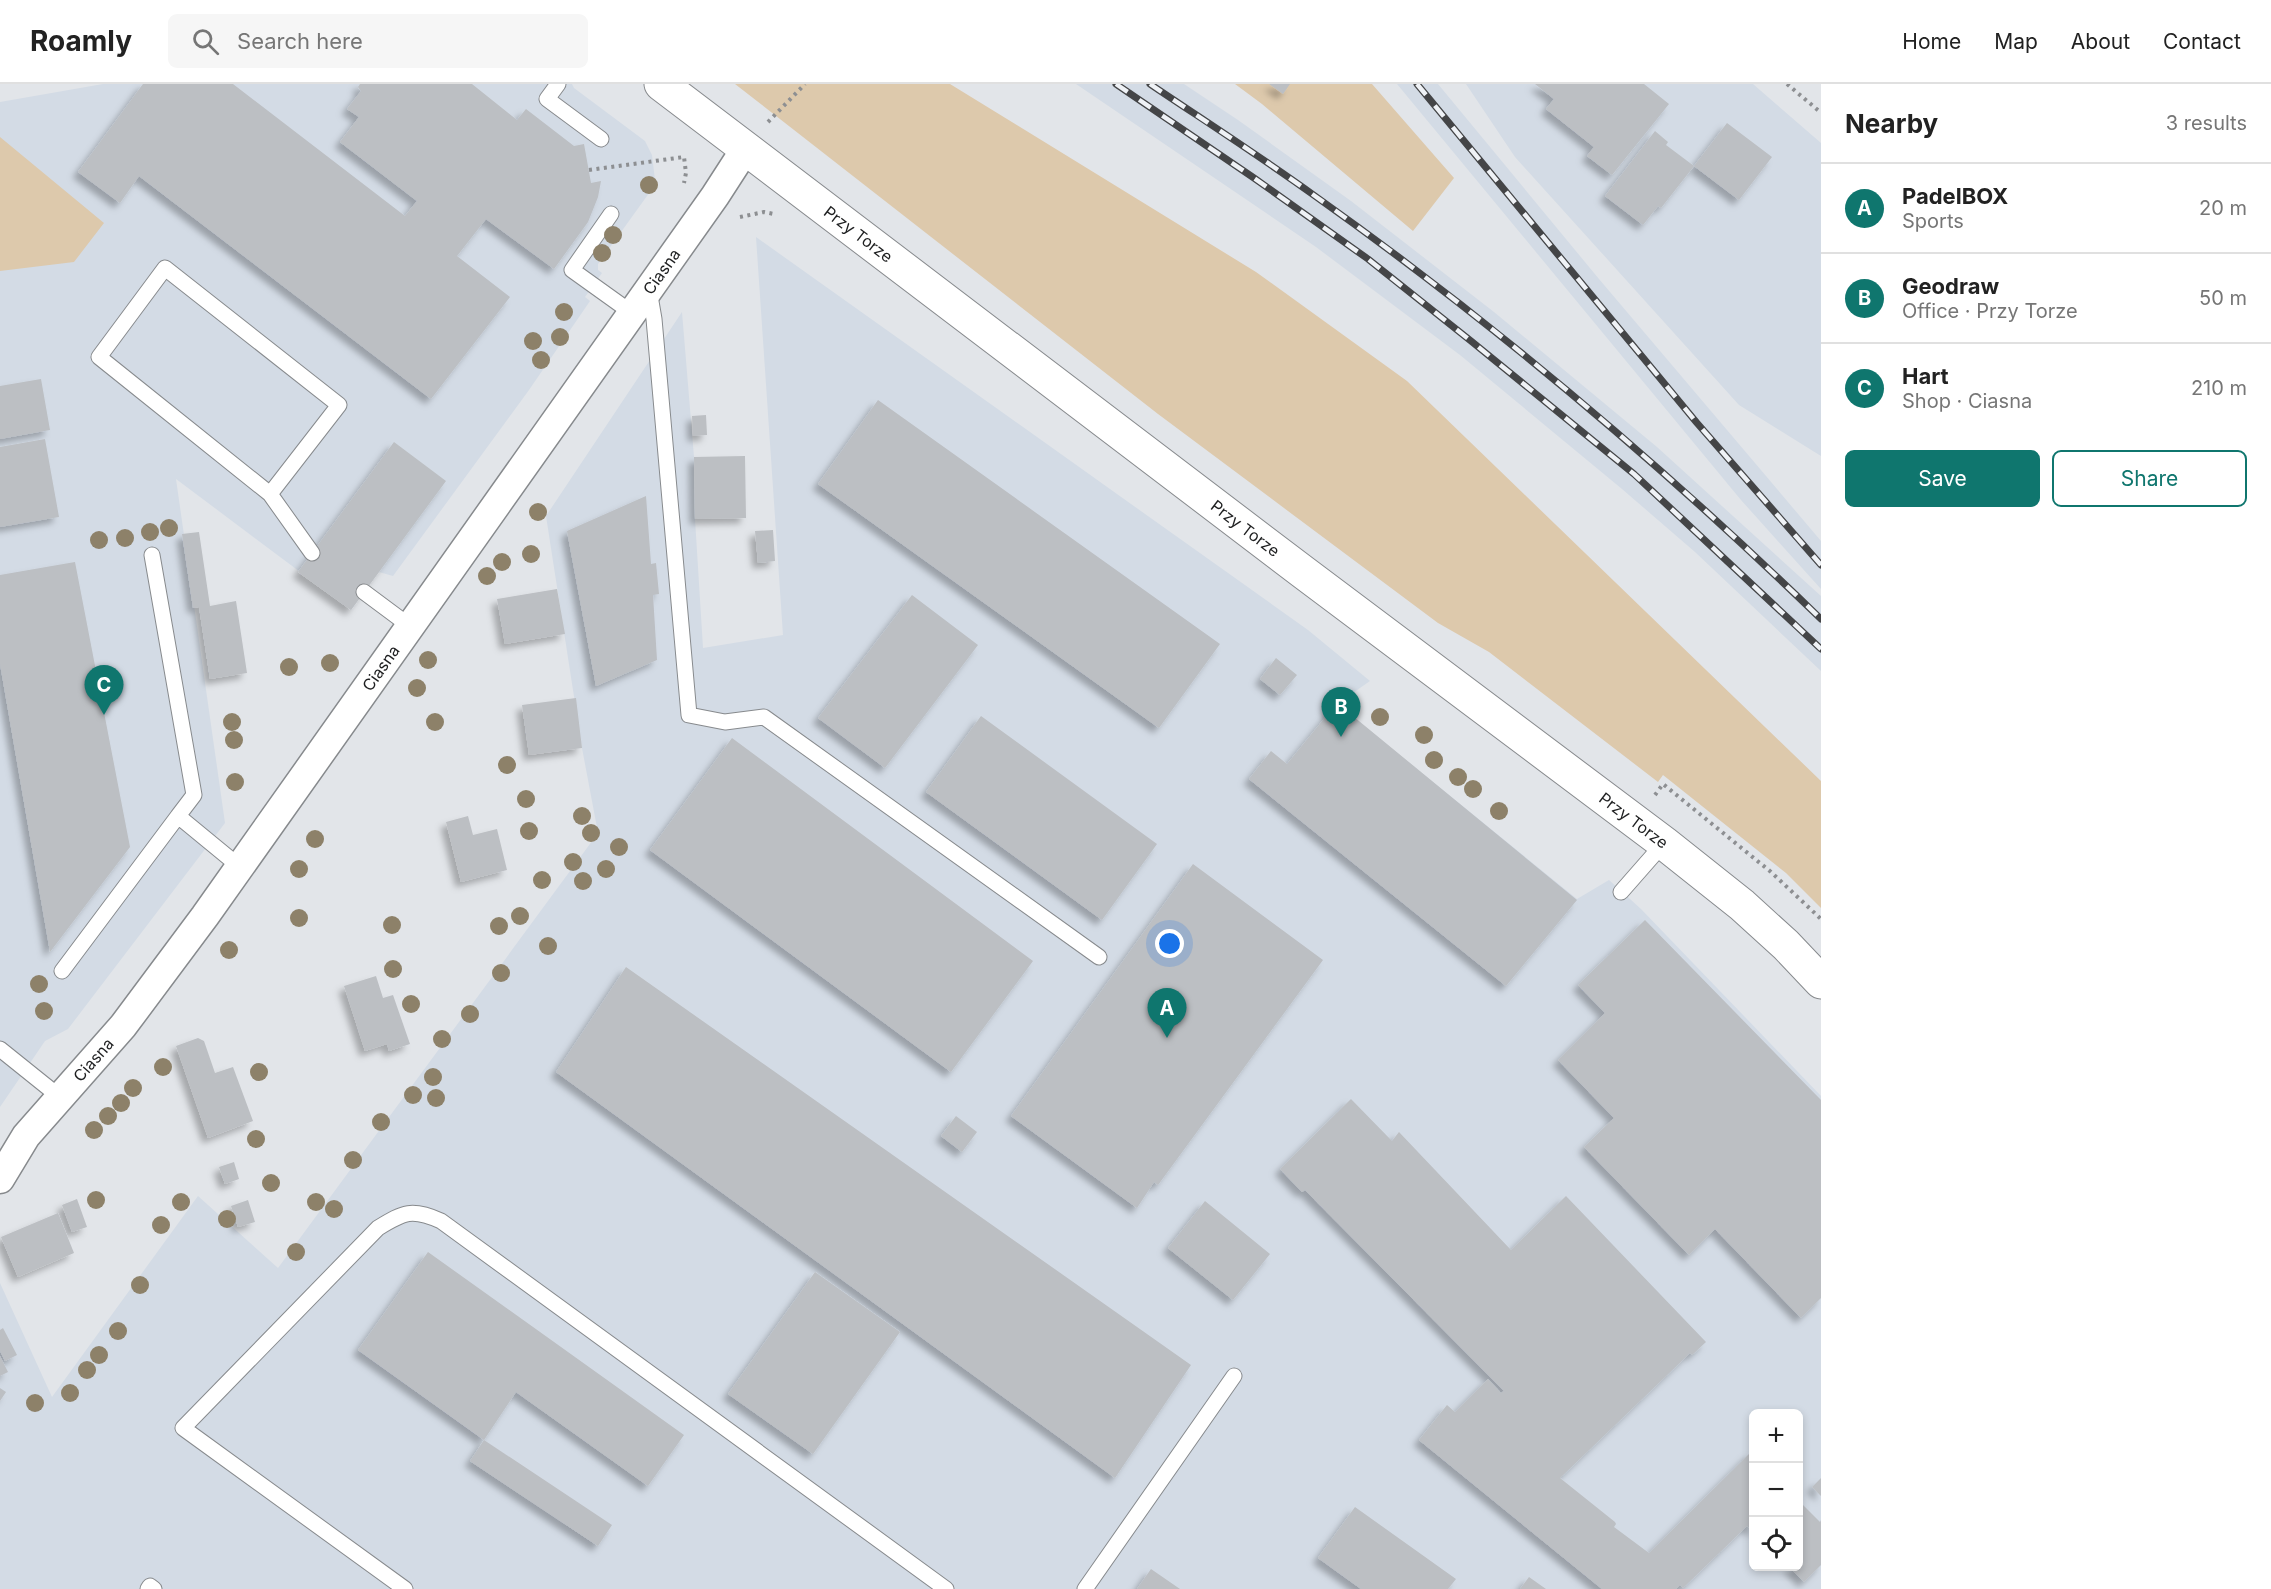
<!DOCTYPE html>
<html lang="en">
<head>
<meta charset="utf-8">
<style>
	:root { --surface:#fff; --page:#f6f6f6; --text:#222; --muted:#767676; --line:#e0e0e0; --accent:#0f766e }
	body { margin:0; font-family:Inter,sans-serif; background:var(--page); color:var(--text) }
	.controls { position:absolute; right:18px; bottom:18px; display:grid; overflow:hidden; border-radius:9px; box-shadow:0 3px 9px #0003 }
	.controls button { width:54px; height:54px; display:grid; place-items:center; padding:0; border:0; border-bottom:2px solid var(--line); background:var(--surface); color:var(--text); font:30px sans-serif }
	.you { position:absolute; left:1170px; top:860px; width:21px; height:21px; margin:-15px; border:4px solid #fff; border-radius:50%; background:#1a73e8; box-shadow:0 0 0 9px #1a73e833 }
	.badge { display:grid; place-items:center; width:39px; height:39px; border-radius:50%; background:var(--accent); color:#fff; font-size:20px; font-weight:700 }
	.pin { position:absolute; translate:-50% -50px; filter:drop-shadow(0 2px 3px #0008) }
	.pin::after { content:''; position:absolute; top:32px; width:21px; height:18px; background:inherit; clip-path:polygon(0 0,100% 0,50% 100%) }
	.list { margin:0; padding:0; list-style:none }
	h2 { display:flex; justify-content:space-between; align-items:center; height:78px; margin:0; padding:0 24px; font-size:26px }
	h2 small { font-size:20px; font-weight:400; color:var(--muted) }
	.list li { display:grid; grid-template-columns:39px 1fr auto; gap:18px; align-items:center; box-sizing:border-box; height:90px; padding:0 24px; border-top:2px solid var(--line) }
	.list b { display:block; font-size:22px; white-space:nowrap }
	.list p { margin:0; font-size:20px; white-space:nowrap; color:var(--muted) }
	.list em { font-size:20px; font-style:normal; color:var(--muted) }
	.actions { display:flex; gap:12px; padding:18px 24px }
	.actions a { flex:1; padding:14px 0; border:2px solid var(--accent); border-radius:9px; text-align:center; font-size:21px; color:var(--accent) }
	.actions .main { background:var(--accent); color:#fff }
	.icon { flex:none; width:33px; height:33px; fill:none; stroke:currentColor; stroke-width:2; stroke-linecap:round; stroke-linejoin:round }
	.map { position:relative; flex:none; width:1821px; height:1505px; overflow:hidden }
	header { display:flex; align-items:center; gap:36px; box-sizing:border-box; height:84px; padding:0 30px; background:var(--surface); border-bottom:2px solid var(--line) }
	header strong { font-size:28px }
	nav { display:flex; gap:33px; margin-inline-start:auto; font-size:21px }
	.search { width:420px; height:54px; background:var(--page); display:flex; align-items:center; gap:15px; box-sizing:border-box; padding:0 21px; border-radius:9px; color:var(--muted); font-size:22px }
	main { display:flex }
	aside { flex:1; background:var(--surface) }
	.map>svg:first-child { display:block }
	.built { fill:#d3dbe5; fill-rule:evenodd }
	.green { fill:#ddc9ac }
	.building { fill:#bcbfc3; filter:url(#shadow) }
	.lines { fill:none; stroke-linecap:round; stroke-linejoin:round }
	.service-casing { stroke:#878a8d; stroke-width:17 }
	.minor-casing { stroke:#878a8d; stroke-width:31 }
	.tertiary-casing { stroke:#878a8d; stroke-width:35 }
	.path { stroke:#8d8f92; stroke-width:4; stroke-dasharray:3 4.5; stroke-linecap:butt }
	.service { stroke:#fff; stroke-width:15 }
	.minor { stroke:#fff; stroke-width:28 }
	.tertiary { stroke:#fff; stroke-width:33 }
	.rail-casing { stroke:#444547; stroke-width:7 }
	.rail { stroke:#eff2f6; stroke-width:4.5; stroke-dasharray:14; stroke-linecap:butt }
	.tree { fill:#8d8169 }
	.labels { text-anchor:middle; dominant-baseline:central; stroke-width:6; stroke-linejoin:round; paint-order:stroke }
	.street-label { font-size:16px; fill:#1e1f20; stroke:#eff2f6 }
</style>
</head>
<body>
<header>
<strong>Roamly</strong>
<div class="search"><svg class="icon" aria-label="search" viewBox="0 0 24 24"><circle cx="10" cy="10" r="6"/><path d="M15 15l6 6"/></svg>Search here</div>
<nav><a>Home</a><a>Map</a><a>About</a><a>Contact</a></nav>
</header>
<main>
<div class="map">
<svg width="1821" height="1505" viewBox="0 0 1821 1505">
	<defs>
		<filter id="shadow"><feDropShadow dx="-5.5" dy="5.5" stdDeviation="3" flood-color="#0004"/></filter>
	</defs>
	<rect width="100%" height="100%" fill="#e2e5e9"/>
	<path class="built" d="M103,0H572L574,4L645,57L652,71L655,96L652,105L598,180V186L602,189L585,213L590,217L529,306L393,492L379,488L351,526L176,395L225,739L68,945L45,957L0,1023V18Z
		M1076,0H1184L1238,36L1351,117L1494,228L1657,363L1821,512V587L1695,468L1622,405L1460,271L1316,163Z
		M1397,0H1438L1599,195L1821,457V505L1741,416Z
		M1466,0H1753L1821,59V372L1739,321L1515,73Z
		M756,153L1308,546L1370,597L1337,620L1577,815L1609,796L1641,825L1821,1012V1505H0V1199L52,1313L198,1112L278,1184L598,749L582,664L546,432L682,228L694,373L695,435L703,564L783,551ZM1754,1330H1798V1482H1754Z"/>
	<path class="green" d="M735,0H950L1256,188L1407,297L1821,697V824L1786,789L1663,691L1658,698L1489,568L1438,539L1158,330Z
		M1235,0H1372L1454,94L1413,147L1262,20Z
		M0,53L104,139L74,178L0,187Z"/>
	<path class="building" d="M143,0H233L405,132L417,117L340,58L359,33L347,25L361,7L358,3L360,0H472L517,36L526,25L574,62L584,60L591,99L601,97L598,113L588,138L554,185L486,135L457,172L510,213L431,315L139,92L120,119L78,88Z
		M1269,0H1290L1283,10Z
		M1535,0H1644L1669,20L1612,91L1587,72L1594,63L1546,25L1554,15Z
		M1727,39L1772,73L1739,116L1694,82Z
		M1655,47L1668,58L1666,61L1694,82L1661,124L1658,122L1643,141L1605,112Z
		M41,295L50,346L0,355V302Z
		M878,316L1220,560L1159,644L818,400Z
		M706,331L707,351L693,352L692,332Z
		M45,355L59,433L0,443V363Z
		M394,358L446,397L351,526L298,488Z
		M745,372L746,434L695,435L694,373Z
		M646,412L651,480L656,479L659,510L653,511L657,576L596,602L567,447Z
		M773,446L775,477L758,479L755,447Z
		M199,448L210,522L236,517L247,589L210,595L199,523L193,524L182,450Z
		M75,478L130,763L50,868L0,580V491Z
		M557,505L565,550L505,560L497,515Z
		M912,511L978,561L885,684L818,634Z
		M1276,574L1297,591L1280,611L1260,595Z
		M576,614L582,664L529,671L522,621Z
		M1337,619L1577,816L1506,902L1249,695L1271,667L1287,680Z
		M981,632L1157,760L1102,836L926,708Z
		M732,654L1033,877L951,988L650,766Z
		M468,732L473,751L497,745L507,786L461,798L446,738Z
		M1193,780L1323,876L1158,1101L1154,1098L1137,1124L1011,1032Z
		M1645,836L1821,1016V1214L1801,1234L1715,1145L1689,1171L1584,1063L1614,1034L1558,976L1605,929L1578,901Z
		M626,883L1191,1281L1115,1394L556,988Z
		M376,892L383,914L393,911L410,960L389,967L387,960L365,967L344,902Z
		M198,954L204,957L215,989L233,983L253,1037L208,1054L176,962Z
		M1351,1015L1392,1057L1399,1048L1511,1166L1566,1112L1706,1258L1692,1271L1690,1269L1560,1394L1615,1438L1616,1440L1614,1443L1649,1469L1751,1368L1754,1370V1448L1747,1442L1683,1504L1680,1501L1676,1505H1602L1419,1356L1447,1321L1455,1328L1488,1295L1501,1309L1504,1307L1305,1106L1302,1108L1280,1085Z
		M956,1032L977,1048L962,1068L941,1052Z
		M234,1078L239,1095L225,1100L219,1083Z
		M77,1115L87,1143L72,1148L62,1121Z
		M248,1116L255,1138L238,1143L231,1122Z
		M1205,1117L1270,1170L1233,1216L1168,1164Z
		M58,1129L74,1169L18,1193L1,1153Z
		M428,1168L684,1351L648,1402L516,1308L484,1356L358,1266Z
		M815,1188L900,1248L813,1370L728,1310Z
		M3,1244L17,1271L5,1277L0,1267V1246Z
		M0,1272L8,1288L0,1292Z
		M0,1304L6,1308L0,1317Z
		M484,1356L612,1441L598,1462L470,1377Z
		M1821,1394V1412L1812,1403Z
		M1798,1416L1820,1438L1821,1436V1481L1804,1498L1788,1482H1798Z
		M1355,1423L1456,1495L1448,1505H1361L1318,1474Z
		M1151,1485L1180,1505H1137Z
		M1529,1493L1546,1505H1520Z"/>
	<g class="lines">
		<g class="service-casing">
			<path id="service" d="M558,0L547,15L601,55
				M611,130L572,186L632,229
				M649,206L654,235L689,631L725,638L764,633L1099,873
				M270,410L339,321L165,184L99,273L270,410L312,469
				M152,471L194,711L178,732L240,783
				M364,508L411,543
				M1621,808L1664,759
				M62,887L178,732
				M0,965L61,1014
				M148,1505L150,1502L154,1505
				M405,1505L183,1344L378,1144C404,1128 412,1124 441,1137L946,1505
				M1085,1505L1234,1292"/>
		</g>
		<g class="minor-casing">
			<g id="minor">
				<path id="s1" d="M0,1095L26,1052L123,942L205,832L715,112L746,64"/>
			</g>
		</g>
		<g class="tertiary-casing">
			<g id="tertiary">
				<path id="s2" d="M661,0L1303,488L1664,759L1742,821L1786,861L1821,898"/>
			</g>
		</g>
		<path class="path" d="M1787,0L1819,27
			M768,38L805,0
			M589,86L684,73L686,89L684,99
			M740,133L764,128L774,130
			M1655,711L1663,700L1771,788L1821,835"/>
		<use href="#service" class="service"/>
		<use href="#minor" class="minor"/>
		<use href="#tertiary" class="tertiary"/>
		<g class="rail-casing">
			<path id="rail" d="M1116,0L1254,94L1368,175L1471,257L1634,390L1821,565
				M1150,0C1205,37 1261,73 1315,112C1494,239 1663,382 1821,535
				M1417,0L1697,339L1821,481"/>
		</g>
		<use href="#rail" class="rail"/>
	</g>
	<g class="tree">
		<circle cx="649" cy="101" r="9"/>
		<circle cx="613" cy="151" r="9"/>
		<circle cx="602" cy="169" r="9"/>
		<circle cx="564" cy="228" r="9"/>
		<circle cx="560" cy="253" r="9"/>
		<circle cx="533" cy="257" r="9"/>
		<circle cx="541" cy="276" r="9"/>
		<circle cx="538" cy="428" r="9"/>
		<circle cx="169" cy="444" r="9"/>
		<circle cx="150" cy="448" r="9"/>
		<circle cx="125" cy="454" r="9"/>
		<circle cx="99" cy="456" r="9"/>
		<circle cx="531" cy="470" r="9"/>
		<circle cx="502" cy="478" r="9"/>
		<circle cx="487" cy="492" r="9"/>
		<circle cx="428" cy="576" r="9"/>
		<circle cx="330" cy="579" r="9"/>
		<circle cx="289" cy="583" r="9"/>
		<circle cx="417" cy="604" r="9"/>
		<circle cx="1380" cy="633" r="9"/>
		<circle cx="232" cy="638" r="9"/>
		<circle cx="435" cy="638" r="9"/>
		<circle cx="1424" cy="651" r="9"/>
		<circle cx="234" cy="656" r="9"/>
		<circle cx="1434" cy="676" r="9"/>
		<circle cx="507" cy="681" r="9"/>
		<circle cx="1458" cy="693" r="9"/>
		<circle cx="235" cy="698" r="9"/>
		<circle cx="1473" cy="705" r="9"/>
		<circle cx="526" cy="715" r="9"/>
		<circle cx="1499" cy="727" r="9"/>
		<circle cx="582" cy="732" r="9"/>
		<circle cx="529" cy="747" r="9"/>
		<circle cx="591" cy="749" r="9"/>
		<circle cx="315" cy="755" r="9"/>
		<circle cx="619" cy="763" r="9"/>
		<circle cx="573" cy="778" r="9"/>
		<circle cx="299" cy="785" r="9"/>
		<circle cx="606" cy="785" r="9"/>
		<circle cx="542" cy="796" r="9"/>
		<circle cx="583" cy="797" r="9"/>
		<circle cx="520" cy="832" r="9"/>
		<circle cx="299" cy="834" r="9"/>
		<circle cx="392" cy="841" r="9"/>
		<circle cx="499" cy="842" r="9"/>
		<circle cx="548" cy="862" r="9"/>
		<circle cx="229" cy="866" r="9"/>
		<circle cx="393" cy="885" r="9"/>
		<circle cx="501" cy="889" r="9"/>
		<circle cx="39" cy="900" r="9"/>
		<circle cx="411" cy="920" r="9"/>
		<circle cx="44" cy="927" r="9"/>
		<circle cx="470" cy="930" r="9"/>
		<circle cx="442" cy="955" r="9"/>
		<circle cx="163" cy="983" r="9"/>
		<circle cx="259" cy="988" r="9"/>
		<circle cx="433" cy="993" r="9"/>
		<circle cx="133" cy="1004" r="9"/>
		<circle cx="413" cy="1011" r="9"/>
		<circle cx="436" cy="1014" r="9"/>
		<circle cx="121" cy="1019" r="9"/>
		<circle cx="108" cy="1032" r="9"/>
		<circle cx="381" cy="1038" r="9"/>
		<circle cx="94" cy="1046" r="9"/>
		<circle cx="256" cy="1055" r="9"/>
		<circle cx="353" cy="1076" r="9"/>
		<circle cx="271" cy="1099" r="9"/>
		<circle cx="96" cy="1116" r="9"/>
		<circle cx="181" cy="1118" r="9"/>
		<circle cx="316" cy="1118" r="9"/>
		<circle cx="334" cy="1125" r="9"/>
		<circle cx="227" cy="1135" r="9"/>
		<circle cx="161" cy="1141" r="9"/>
		<circle cx="296" cy="1168" r="9"/>
		<circle cx="140" cy="1201" r="9"/>
		<circle cx="118" cy="1247" r="9"/>
		<circle cx="99" cy="1271" r="9"/>
		<circle cx="87" cy="1286" r="9"/>
		<circle cx="70" cy="1309" r="9"/>
		<circle cx="35" cy="1319" r="9"/>
	</g>
	<g class="labels">
		<g class="street-label">
			<text stroke="none"><textPath href="#s2" startOffset="248">Przy Torze</textPath></text>
			<text stroke="none"><textPath href="#s1" startOffset="1124">Ciasna</textPath></text>
			<text stroke="none"><textPath href="#s2" startOffset="734">Przy Torze</textPath></text>
			<text stroke="none"><textPath href="#s1" startOffset="638">Ciasna</textPath></text>
			<text stroke="none"><textPath href="#s2" startOffset="1220">Przy Torze</textPath></text>
			<text stroke="none"><textPath href="#s1" startOffset="152">Ciasna</textPath></text>
		</g>
	</g>
</svg>
<div class="controls">
<button>+</button>
<button>−</button>
<button><svg class="icon" aria-label="locate" viewBox="0 0 24 24"><circle cx="12" cy="12" r="6"/><path d="M12 2v4M12 18v4M2 12h4M18 12h4"/></svg></button>
</div>
<div class="you"></div>
<div class="pin badge" style="left:1167px;top:954px">A</div>
<div class="pin badge" style="left:1341px;top:653px">B</div>
<div class="pin badge" style="left:104px;top:631px">C</div>
</div>
<aside>
<h2>Nearby<small>3 results</small></h2>
<ul class="list">
<li><span class="badge">A</span><div><b>PadelBOX</b><p>Sports</p></div><em>20 m</em></li>
<li><span class="badge">B</span><div><b>Geodraw</b><p>Office · Przy Torze</p></div><em>50 m</em></li>
<li><span class="badge">C</span><div><b>Hart</b><p>Shop · Ciasna</p></div><em>210 m</em></li>
</ul>
<div class="actions"><a class="main">Save</a><a>Share</a></div>
</aside>
</main>
</body>
</html>
